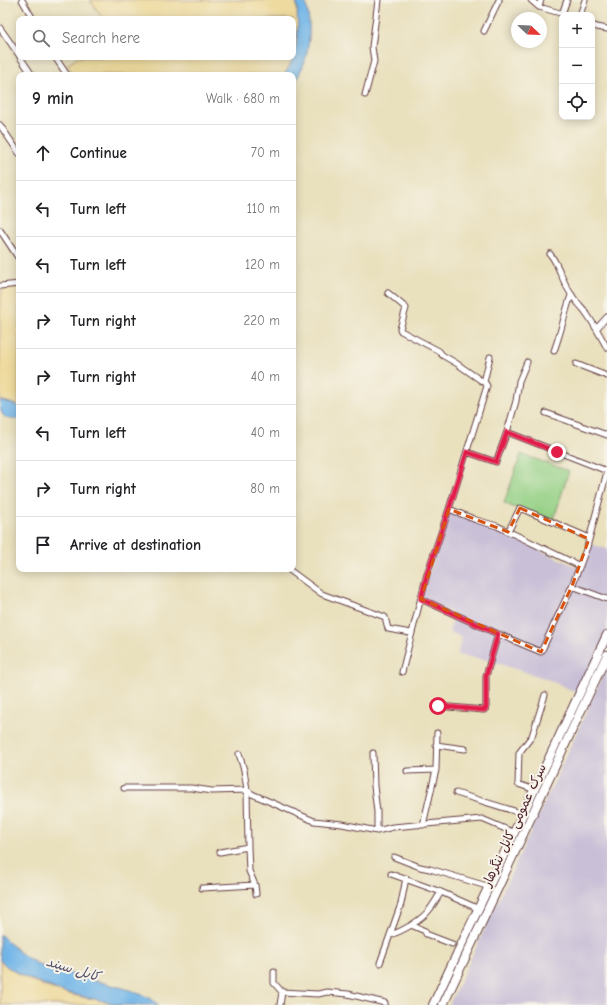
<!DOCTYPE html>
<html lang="en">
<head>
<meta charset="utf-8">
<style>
	:root { --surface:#fff; --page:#f2f2f2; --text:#202124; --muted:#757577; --line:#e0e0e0 }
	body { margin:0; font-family:"Comic Neue","Playpen Sans Arabic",sans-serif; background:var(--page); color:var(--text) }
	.controls { position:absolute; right:12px; top:12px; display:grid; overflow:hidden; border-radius:8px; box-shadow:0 2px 10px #0003 }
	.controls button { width:36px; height:36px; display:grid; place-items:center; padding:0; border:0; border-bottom:1px solid var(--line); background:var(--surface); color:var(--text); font:20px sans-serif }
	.compass { position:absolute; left:511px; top:12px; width:36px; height:36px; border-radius:50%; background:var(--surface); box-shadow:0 2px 10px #0003; rotate:113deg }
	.stop { position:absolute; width:12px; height:12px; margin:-9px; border:3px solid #e11d48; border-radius:50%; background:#fff }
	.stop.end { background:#e11d48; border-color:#fff; box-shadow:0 1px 4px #0008 }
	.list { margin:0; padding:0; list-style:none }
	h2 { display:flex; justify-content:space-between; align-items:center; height:52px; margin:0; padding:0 16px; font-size:17px }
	h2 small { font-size:13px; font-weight:400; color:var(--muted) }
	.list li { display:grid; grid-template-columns:26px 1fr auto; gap:12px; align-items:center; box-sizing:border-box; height:56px; padding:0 16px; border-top:1px solid var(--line) }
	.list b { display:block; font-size:15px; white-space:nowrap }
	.list em { font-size:13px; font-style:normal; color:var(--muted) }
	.icon { flex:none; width:22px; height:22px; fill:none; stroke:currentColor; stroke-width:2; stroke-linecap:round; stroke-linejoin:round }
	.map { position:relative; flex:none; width:607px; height:1005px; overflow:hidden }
	.search { position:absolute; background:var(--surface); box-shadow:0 2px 10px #0003; left:16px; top:16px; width:280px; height:44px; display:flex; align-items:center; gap:10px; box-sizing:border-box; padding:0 14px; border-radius:8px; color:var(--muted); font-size:15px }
	.panel { position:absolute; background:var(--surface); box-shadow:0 2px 10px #0003; left:16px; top:72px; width:280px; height:500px; border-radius:8px }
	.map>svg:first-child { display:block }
	.industrial { fill:#c9bfd7 }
	.green { fill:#94d085; stroke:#6f7858 }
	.sand { fill:#eeda9e; stroke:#9c7c64 }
	.water { fill:#72b6e8; stroke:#5e6a8a }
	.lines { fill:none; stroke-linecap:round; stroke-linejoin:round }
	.minor-casing { stroke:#623c41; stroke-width:7 }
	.trunk-casing { stroke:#623c41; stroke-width:10 }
	.minor { stroke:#fff; stroke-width:5 }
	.trunk { stroke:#fff; stroke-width:8 }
	.route { stroke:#e11d48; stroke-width:5 }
	.marked { fill:none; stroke:#d8530f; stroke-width:3; stroke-dasharray:8 5; stroke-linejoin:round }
	.labels { text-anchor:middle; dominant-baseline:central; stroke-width:4; stroke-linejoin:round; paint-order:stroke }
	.street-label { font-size:13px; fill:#4a1f2b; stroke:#f7f3e8 }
	.water-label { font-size:14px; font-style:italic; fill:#58546d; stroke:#f7f3e8 }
</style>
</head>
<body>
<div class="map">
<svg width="607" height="1005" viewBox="0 0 607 1005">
	<rect width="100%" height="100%" fill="#f7f3e8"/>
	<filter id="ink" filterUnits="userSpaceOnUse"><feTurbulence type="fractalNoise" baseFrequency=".025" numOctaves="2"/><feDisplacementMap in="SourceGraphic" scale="8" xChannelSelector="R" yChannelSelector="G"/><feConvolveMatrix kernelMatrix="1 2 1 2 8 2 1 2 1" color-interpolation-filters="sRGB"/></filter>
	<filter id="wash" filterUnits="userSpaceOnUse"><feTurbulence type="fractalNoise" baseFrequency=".012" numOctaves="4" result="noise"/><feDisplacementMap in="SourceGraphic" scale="16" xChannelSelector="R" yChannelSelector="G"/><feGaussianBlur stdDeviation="0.9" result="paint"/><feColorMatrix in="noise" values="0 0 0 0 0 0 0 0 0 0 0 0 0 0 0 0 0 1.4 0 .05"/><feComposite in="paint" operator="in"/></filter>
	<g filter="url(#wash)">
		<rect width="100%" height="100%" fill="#e9e0bd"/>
		<path class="industrial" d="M449,509L579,568L590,544L607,549V635L580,694L547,679L487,660L457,655L462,637L449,632L455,614L421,599Z
			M607,666V1005H449L557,776Z"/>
		<path class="green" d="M521,454L569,471L552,525L504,503Z"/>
		<path class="sand" d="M90,0H296L297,6C298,31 299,54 284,75H74L67,65L79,57H293V19H103Z
			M3,286H19V406L0,400V302Z
			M0,960C21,980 54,991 82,997C95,999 108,1001 121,1005H0Z"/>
		<path class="water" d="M296,0H305C313,27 310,62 293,84V75H284C299,54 298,31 297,6Z
			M0,400L19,406V419C3,420 0,415 0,400Z
			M0,934C13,947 25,958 42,966L130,990L147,997L159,1005H121L63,992L25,977L6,966L0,960Z"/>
	</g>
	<g filter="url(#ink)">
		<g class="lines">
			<g class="minor-casing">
				<path id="minor" d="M22,0L33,19
					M531,0L539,7L541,0
					M539,7L567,15
					M562,14L567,0
					M580,15L585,0
					M592,25L597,27L607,29
					M0,28L19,55
					M484,31L499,0
					M20,57L32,75
					M55,57L67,75
					M365,95L374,61L372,47L378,0
					M0,125L19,153
					M0,230L19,259
					M550,254C560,266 562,283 572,295C575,301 580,305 584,310C593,322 600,335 607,348
					M0,286L19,284
					M388,293L406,308L400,329L401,331L439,351L442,355L456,363L486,384L487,386L449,509L427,574L402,672
					M597,328L607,317
					M554,351C561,332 565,313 571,295
					M576,364L607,376
					M484,382L490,357
					M546,413L607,435
					M507,432L607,471
					M467,452L496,462L507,432L516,401L519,381L527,362
					M449,509L476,520L497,526L580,566
					M508,532L520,508L585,536L589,539
					M288,569L322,594L385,617L388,629L411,633
					M572,586L607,599
					M421,599L498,634L541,652L572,586L587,547L607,472
					M438,706L484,710L486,708V676L498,634
					M436,745L465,749
					M373,753L374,786L377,812V831
					M407,771L436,770
					M124,788H191L212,791L247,790L252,794L314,821L342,824L377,831L393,827L482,819L515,833
					M535,790L518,784L519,753L532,736L545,695
					M456,793L524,814
					M423,825L436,770L437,733
					M248,847L249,871L255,885L256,894
					M220,852L248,847L247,790L244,770L239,754
					M394,857L420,867L430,869L490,887
					M391,874L441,892L479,909
					M202,888L255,885
					M411,925L425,931L426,934L452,944
					M390,935C403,931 422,920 430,909C434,904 437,898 441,892
					M380,963L401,904L406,878
					M274,972V983L282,992L318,994L327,992L348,994L385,1003
					M280,1005L282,992"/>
			</g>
			<g class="trunk-casing">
				<path id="trunk" d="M433,1005L607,635
					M443,1005L607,655"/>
			</g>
			<use href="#minor" class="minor"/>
			<use href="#trunk" class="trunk"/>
		</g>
	</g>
	<g class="lines" filter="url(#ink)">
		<path class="route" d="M438,706L484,710L486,708V676L498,634L421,599L427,574L449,509L467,452L496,462L507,432L557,452"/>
	</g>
	<path class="marked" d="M520,508L589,539L572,586L541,652L421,599L449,509L508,532Z"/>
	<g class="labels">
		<g class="street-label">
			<text transform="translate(514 825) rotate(-65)">سرک عمومی کابل ننگرهار</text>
		</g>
		<g class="water-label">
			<text transform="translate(73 969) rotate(17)">کابل سيند</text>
		</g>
	</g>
</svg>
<div class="controls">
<button>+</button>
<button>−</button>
<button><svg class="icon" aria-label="locate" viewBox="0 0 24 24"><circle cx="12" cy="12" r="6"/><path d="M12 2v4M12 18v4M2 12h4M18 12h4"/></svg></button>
</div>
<svg class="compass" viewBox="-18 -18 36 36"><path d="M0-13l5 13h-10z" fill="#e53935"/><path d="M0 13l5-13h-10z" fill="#757577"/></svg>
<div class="stop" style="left:438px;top:706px"></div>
<div class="stop end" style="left:557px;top:452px"></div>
<div class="search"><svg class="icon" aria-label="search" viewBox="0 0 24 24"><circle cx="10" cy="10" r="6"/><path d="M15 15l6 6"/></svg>Search here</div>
<section class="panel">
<h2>9 min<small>Walk · 680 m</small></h2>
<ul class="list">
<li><svg class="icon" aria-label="ahead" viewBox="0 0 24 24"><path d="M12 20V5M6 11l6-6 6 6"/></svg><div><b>Continue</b></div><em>70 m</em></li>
<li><svg class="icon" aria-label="left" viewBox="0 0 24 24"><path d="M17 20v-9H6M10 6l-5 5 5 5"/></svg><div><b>Turn left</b></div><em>110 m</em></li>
<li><svg class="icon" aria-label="left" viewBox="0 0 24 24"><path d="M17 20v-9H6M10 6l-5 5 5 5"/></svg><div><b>Turn left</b></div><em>120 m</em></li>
<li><svg class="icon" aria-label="right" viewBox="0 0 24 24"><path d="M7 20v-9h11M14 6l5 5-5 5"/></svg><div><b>Turn right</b></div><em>220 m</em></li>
<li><svg class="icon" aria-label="right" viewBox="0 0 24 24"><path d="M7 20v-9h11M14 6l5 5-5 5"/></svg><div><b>Turn right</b></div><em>40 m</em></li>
<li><svg class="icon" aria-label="left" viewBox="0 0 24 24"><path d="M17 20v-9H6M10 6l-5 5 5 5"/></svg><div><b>Turn left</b></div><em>40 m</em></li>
<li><svg class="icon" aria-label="right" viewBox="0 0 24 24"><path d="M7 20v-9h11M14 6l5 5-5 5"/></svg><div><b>Turn right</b></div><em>80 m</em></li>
<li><svg class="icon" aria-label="arrive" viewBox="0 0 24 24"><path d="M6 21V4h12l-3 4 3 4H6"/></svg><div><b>Arrive at destination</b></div></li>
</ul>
</section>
</div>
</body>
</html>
